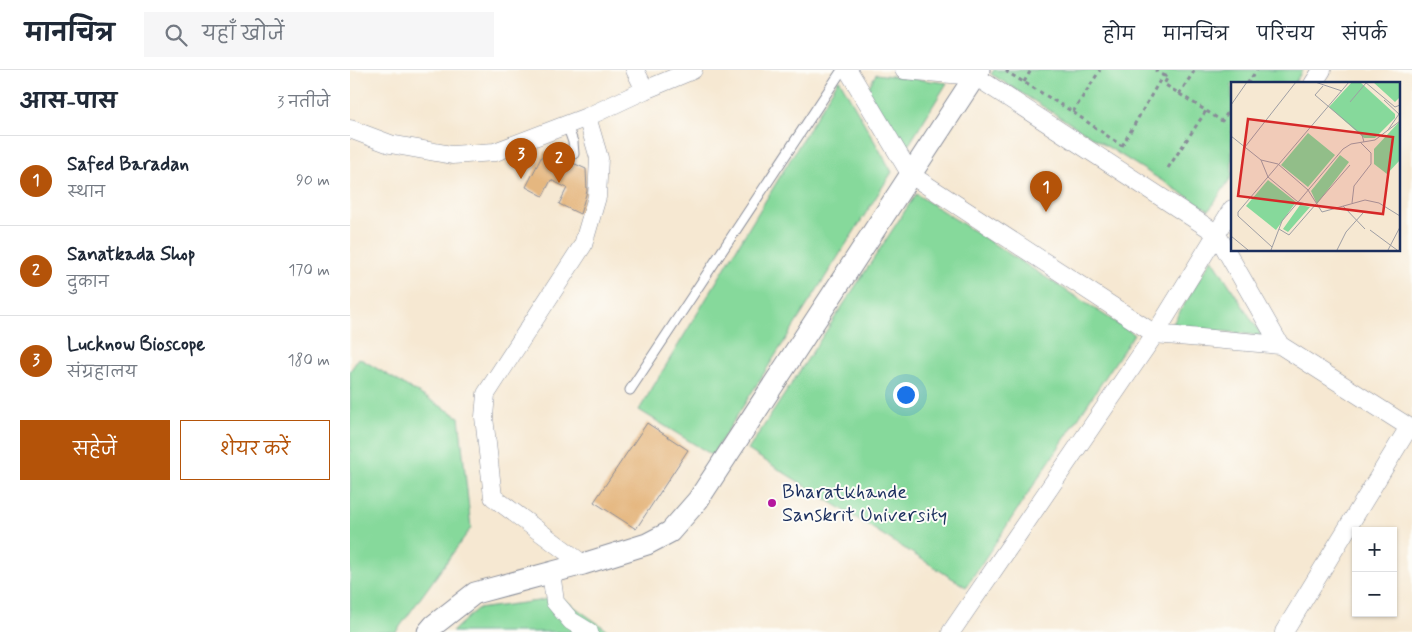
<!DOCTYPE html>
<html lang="hi">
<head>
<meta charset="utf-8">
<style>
	:root { --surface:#fff; --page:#f6f6f7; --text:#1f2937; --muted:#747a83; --line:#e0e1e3; --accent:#b45309 }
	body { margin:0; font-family:Mynerve,"Playpen Sans Deva",sans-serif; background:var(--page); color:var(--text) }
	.controls { position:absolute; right:15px; bottom:15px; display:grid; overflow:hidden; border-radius:0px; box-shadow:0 1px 4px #0004 }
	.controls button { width:45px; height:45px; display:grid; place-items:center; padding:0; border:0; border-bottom:1px solid var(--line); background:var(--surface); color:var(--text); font:25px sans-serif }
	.you { position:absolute; left:555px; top:324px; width:18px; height:18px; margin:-12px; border:4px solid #fff; border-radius:50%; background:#1a73e8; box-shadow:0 0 0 8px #1a73e833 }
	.badge { display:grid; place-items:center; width:32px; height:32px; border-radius:50%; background:var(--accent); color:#fff; font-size:16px; font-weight:700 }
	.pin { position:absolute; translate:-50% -41px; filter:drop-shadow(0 1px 2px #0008) }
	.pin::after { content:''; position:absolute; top:26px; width:18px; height:15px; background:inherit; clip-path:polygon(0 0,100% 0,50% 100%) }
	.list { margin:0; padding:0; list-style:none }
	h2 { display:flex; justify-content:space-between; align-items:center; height:65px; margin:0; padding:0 20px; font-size:21px }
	h2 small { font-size:16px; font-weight:400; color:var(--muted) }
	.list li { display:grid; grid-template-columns:32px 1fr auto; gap:15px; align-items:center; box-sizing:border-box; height:90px; padding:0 20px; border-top:1px solid var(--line) }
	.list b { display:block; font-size:19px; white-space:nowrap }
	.list p { margin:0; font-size:16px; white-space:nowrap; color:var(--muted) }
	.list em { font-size:16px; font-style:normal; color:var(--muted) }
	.actions { display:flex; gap:10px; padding:15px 20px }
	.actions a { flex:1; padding:11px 0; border:1px solid var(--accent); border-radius:0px; text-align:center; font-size:18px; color:var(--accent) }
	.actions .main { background:var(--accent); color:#fff }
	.icon { flex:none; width:28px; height:28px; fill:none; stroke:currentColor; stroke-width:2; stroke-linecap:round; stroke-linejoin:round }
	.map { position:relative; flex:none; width:1062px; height:562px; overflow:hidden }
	header { display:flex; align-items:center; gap:30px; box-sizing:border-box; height:70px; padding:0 25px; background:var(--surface); border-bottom:1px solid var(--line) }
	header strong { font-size:24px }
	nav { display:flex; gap:28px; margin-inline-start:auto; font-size:18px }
	.search { width:350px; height:45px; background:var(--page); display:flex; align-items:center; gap:12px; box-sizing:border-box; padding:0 18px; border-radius:0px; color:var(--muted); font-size:19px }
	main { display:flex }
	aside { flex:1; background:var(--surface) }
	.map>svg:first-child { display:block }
	.green { fill:#86d99b; stroke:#50847c }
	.building { fill:#e5b780 }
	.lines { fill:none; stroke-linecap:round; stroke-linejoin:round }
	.service-casing { stroke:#888c98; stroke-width:11 }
	.minor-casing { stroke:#888c98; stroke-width:19 }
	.tertiary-casing { stroke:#888c98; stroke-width:23 }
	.path { stroke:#888c98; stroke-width:3; stroke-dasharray:4 4; stroke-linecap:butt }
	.service { stroke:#fff; stroke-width:9 }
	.minor { stroke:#fff; stroke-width:18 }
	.tertiary { stroke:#fff; stroke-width:21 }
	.poi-dot { fill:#b5179e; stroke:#fdfcf7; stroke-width:2 }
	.labels { text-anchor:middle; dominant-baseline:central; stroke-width:4; stroke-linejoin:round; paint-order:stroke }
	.poi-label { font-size:20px; fill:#1b2f5e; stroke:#fdfcf7; text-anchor:start }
	.inset-road { fill:none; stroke:#9e9ea4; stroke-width:1 }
	.view { fill:#d62828; fill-opacity:0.15; stroke:#d62828; stroke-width:2.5 }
	.inset-edge { fill:none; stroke:#1b2f5e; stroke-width:2.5 }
</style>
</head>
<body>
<header>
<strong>मानचित्र</strong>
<div class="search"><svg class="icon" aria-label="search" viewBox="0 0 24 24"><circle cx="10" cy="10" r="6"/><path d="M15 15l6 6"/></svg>यहाँ खोजें</div>
<nav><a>होम</a><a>मानचित्र</a><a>परिचय</a><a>संपर्क</a></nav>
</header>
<main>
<aside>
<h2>आस-पास<small>3 नतीजे</small></h2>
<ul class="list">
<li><span class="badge">1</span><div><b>Safed Baradan</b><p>स्थान</p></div><em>90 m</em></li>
<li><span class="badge">2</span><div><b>Sanatkada Shop</b><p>दुकान</p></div><em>170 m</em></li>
<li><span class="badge">3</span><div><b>Lucknow Bioscope</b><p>संग्रहालय</p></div><em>180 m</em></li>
</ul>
<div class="actions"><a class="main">सहेजें</a><a>शेयर करें</a></div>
</aside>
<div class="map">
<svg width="1062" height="562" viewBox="0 0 1062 562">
	<rect width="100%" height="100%" fill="#fdfcf7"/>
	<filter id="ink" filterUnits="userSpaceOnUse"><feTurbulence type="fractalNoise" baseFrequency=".02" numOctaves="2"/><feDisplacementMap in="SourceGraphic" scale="10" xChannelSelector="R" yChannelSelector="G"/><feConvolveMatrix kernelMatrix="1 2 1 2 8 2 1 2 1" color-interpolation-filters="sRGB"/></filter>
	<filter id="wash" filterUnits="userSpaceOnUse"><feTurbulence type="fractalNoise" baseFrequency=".0096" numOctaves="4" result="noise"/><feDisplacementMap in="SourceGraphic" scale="20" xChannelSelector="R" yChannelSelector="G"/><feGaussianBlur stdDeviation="1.12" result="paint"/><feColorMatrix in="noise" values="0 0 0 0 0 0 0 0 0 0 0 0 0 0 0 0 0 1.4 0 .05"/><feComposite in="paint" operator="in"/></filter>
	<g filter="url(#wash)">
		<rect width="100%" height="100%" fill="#f6e8d2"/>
		<path class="green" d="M644,0H953L944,14H882V106L859,140L641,4Z
			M526,4L597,13L555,81L517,20Z
			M489,9L542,102L362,385L289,340Z
			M566,124L784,264L616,517L398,380Z
			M862,188L912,266L822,255Z
			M9,288L109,347L121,458L46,562H0V301Z
			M209,526L260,562H102L127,539L188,531Z"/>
		<g id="blocks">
			<path class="building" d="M205,78L208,86L236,99L237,121L230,144L209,134L217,118L201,110L193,126L176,117L194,82Z
				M297,353L338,380L286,459L244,432Z"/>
		</g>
	</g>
	<g filter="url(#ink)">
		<use href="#blocks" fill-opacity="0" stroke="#888c98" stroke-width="1"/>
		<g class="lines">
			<g class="service-casing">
				<path id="service" d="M217,55L223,72L224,84
					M280,320L492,0"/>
			</g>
			<g class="minor-casing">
				<path id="minor" d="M285,0L295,20
					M498,0L561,105L805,264L930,275L1062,359
					M554,0L625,6L866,163L930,275
					M963,14L972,0
					M0,59L40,74L102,85L145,82L237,47L295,20L343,0
					M233,494L143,427L134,347L136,324L233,175L247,127L249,88L237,47
					M201,502L205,532L221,551L239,562
					M601,562L805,264L882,139
					M934,562L1059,357"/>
			</g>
			<g class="tertiary-casing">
				<path id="tertiary" d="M78,562L84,555L125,523L233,494L297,474L320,462L348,430L629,0"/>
			</g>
			<path class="path" d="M658,0L657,2L723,42L772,76
				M813,5L818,7L814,14L872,51L882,36
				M674,12L681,0
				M897,14L907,0
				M829,24L845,0
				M723,42L750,0
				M772,76L813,5L805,0
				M818,98L856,41"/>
			<use href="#service" class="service"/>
			<use href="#minor" class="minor"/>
			<use href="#tertiary" class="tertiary"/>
		</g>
	</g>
	<circle class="poi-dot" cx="422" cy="433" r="5"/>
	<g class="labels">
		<g class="poi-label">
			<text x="432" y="422">Bharatkhande<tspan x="432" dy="23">Sanskrit University</tspan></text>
		</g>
	</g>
	<g transform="translate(881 12)">
		<rect width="169" height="169" fill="#f6e8d2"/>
		<path d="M121,0H129L164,32V36L144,56H133L98,25ZM142,0H169V15L164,20ZM169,39V78L156,92L143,82V67ZM77,51L104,73L77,105L50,83ZM109,73L118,80L86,122L80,109ZM37,98L65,120L45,148L15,124ZM69,123L79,125L57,150L52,147Z" fill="#86d99b"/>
		<path class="inset-road" d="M84,0L111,9M134,0L164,25L169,23M92,4L84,13L131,53L133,60M153,18L169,33M119,20L135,1M0,23L16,0M157,48L168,32M0,54L30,78L47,82L77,108L91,130L134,118L148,121L169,134M14,65L65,0M30,78L37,95L67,120L84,124M121,121L123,104L140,82V71L129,60M112,124L134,147M48,147L58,153L119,83M139,148L166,168M0,154L17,168M41,165L7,134V130L118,0M40,168L51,139L112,67L120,62L144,58L169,39M106,168L115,150L132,131M157,168L169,145"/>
		<path class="view" d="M17,37L162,55L152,132L7,114Z"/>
		<rect width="169" height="169" class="inset-edge"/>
	</g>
</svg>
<div class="controls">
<button>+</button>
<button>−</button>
</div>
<div class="you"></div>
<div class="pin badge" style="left:696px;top:142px">1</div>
<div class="pin badge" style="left:209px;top:113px">2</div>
<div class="pin badge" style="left:171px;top:109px">3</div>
</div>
</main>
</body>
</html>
